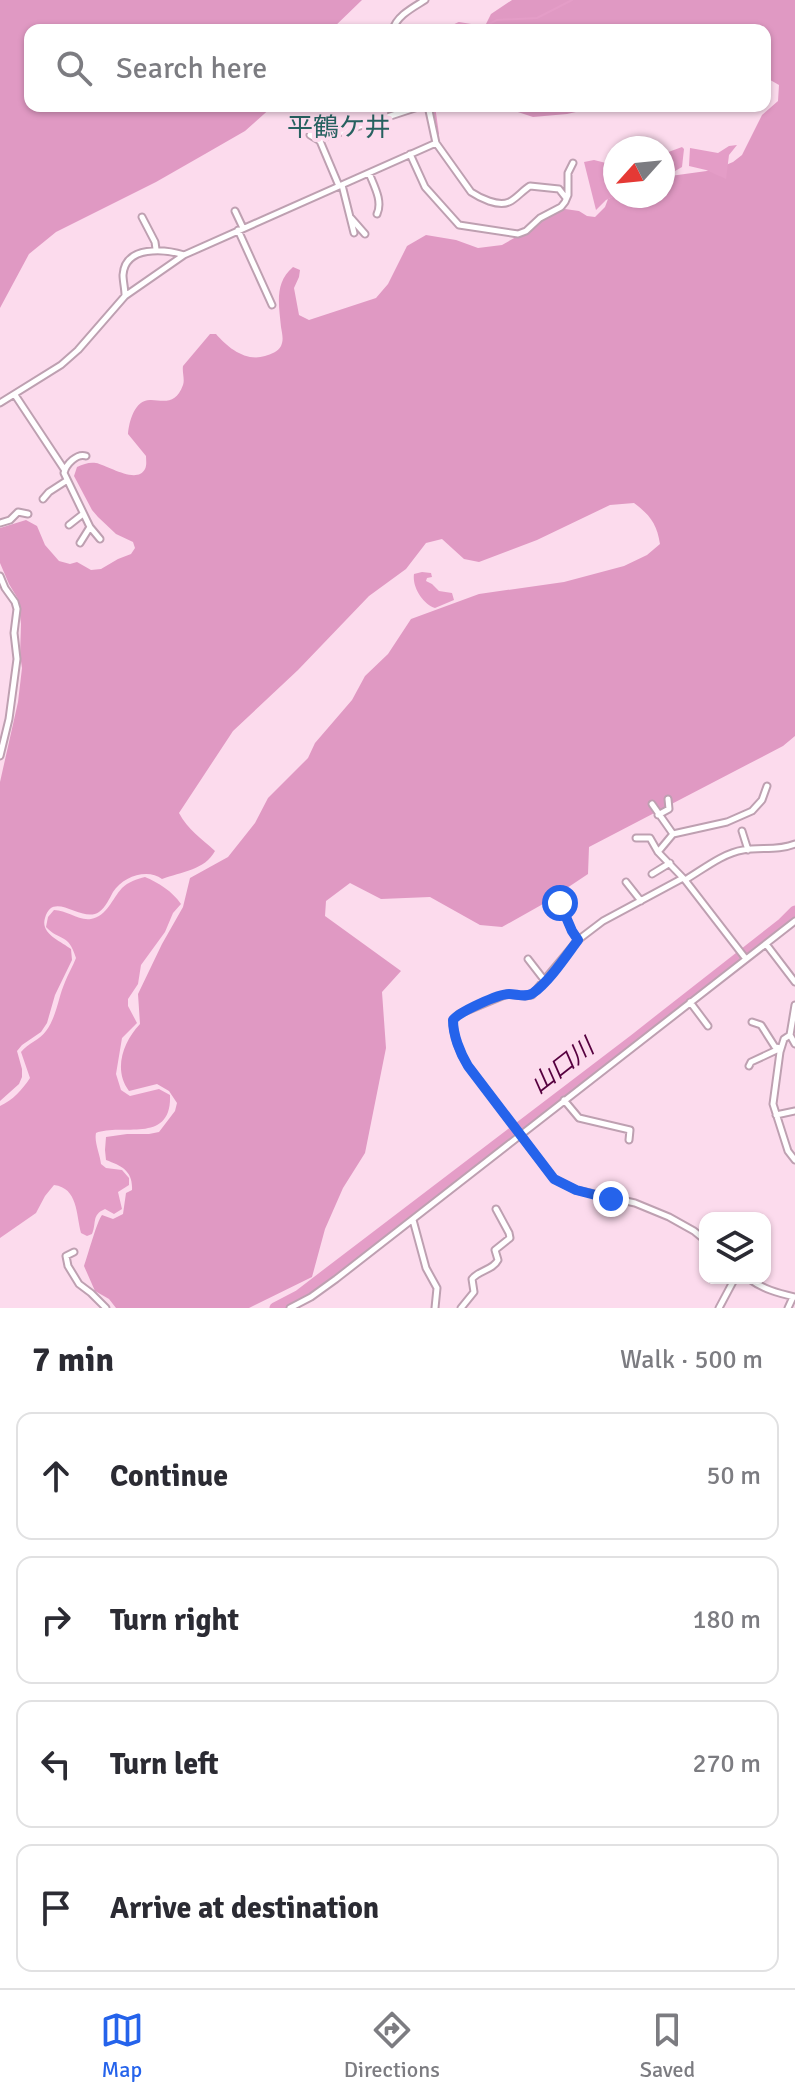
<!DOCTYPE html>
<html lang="en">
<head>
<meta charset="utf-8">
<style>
	:root { --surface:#fff; --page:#f2f2f3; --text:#2b2b33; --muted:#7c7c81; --line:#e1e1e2; --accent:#2563eb }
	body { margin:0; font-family:Signika,"Noto Sans JP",sans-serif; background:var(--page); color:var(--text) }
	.controls { position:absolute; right:24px; bottom:24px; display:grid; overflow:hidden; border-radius:16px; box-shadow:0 2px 6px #0004 }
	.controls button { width:72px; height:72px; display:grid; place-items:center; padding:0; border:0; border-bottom:2px solid var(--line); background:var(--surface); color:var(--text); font:40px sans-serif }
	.compass { position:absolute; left:603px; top:136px; width:72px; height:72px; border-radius:50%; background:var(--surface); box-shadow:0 2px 6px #0004; rotate:243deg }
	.stop { position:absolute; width:24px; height:24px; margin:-18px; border:6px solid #2563eb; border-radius:50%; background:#fff }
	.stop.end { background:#2563eb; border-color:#fff; box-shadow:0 2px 8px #0008 }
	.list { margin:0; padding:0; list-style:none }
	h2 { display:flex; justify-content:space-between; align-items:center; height:104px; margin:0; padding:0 32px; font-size:34px }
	h2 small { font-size:26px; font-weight:400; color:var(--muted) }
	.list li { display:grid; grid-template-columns:52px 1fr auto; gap:24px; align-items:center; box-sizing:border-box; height:128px; margin:0 16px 16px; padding:0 16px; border:2px solid var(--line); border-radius:16px }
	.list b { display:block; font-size:30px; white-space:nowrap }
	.list em { font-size:26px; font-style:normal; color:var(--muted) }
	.icon { flex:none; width:44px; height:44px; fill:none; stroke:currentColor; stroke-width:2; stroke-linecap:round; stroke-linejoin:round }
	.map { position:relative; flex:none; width:795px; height:1308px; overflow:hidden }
	.search { position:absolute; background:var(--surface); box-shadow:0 2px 6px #0004; left:24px; right:24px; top:24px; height:88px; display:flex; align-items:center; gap:20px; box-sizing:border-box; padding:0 28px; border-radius:16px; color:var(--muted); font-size:30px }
	.sheet { height:680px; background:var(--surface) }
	nav { display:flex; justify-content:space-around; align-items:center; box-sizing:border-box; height:112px; border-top:2px solid var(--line); background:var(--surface); font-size:22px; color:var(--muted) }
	nav a { display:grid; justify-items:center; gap:4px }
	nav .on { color:var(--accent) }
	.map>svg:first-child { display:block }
	.forest { fill:#e099c3 }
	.water { fill:#e49dc7 }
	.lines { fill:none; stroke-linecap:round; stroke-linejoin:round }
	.stream { stroke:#e49dc7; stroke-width:2 }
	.river { stroke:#e49dc7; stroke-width:11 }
	.street-casing { stroke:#bea0b1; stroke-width:9 }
	.street { stroke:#fff; stroke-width:5 }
	.route { stroke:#2563eb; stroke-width:10 }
	.labels { text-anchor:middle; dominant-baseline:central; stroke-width:8; stroke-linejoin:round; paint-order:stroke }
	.water-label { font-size:24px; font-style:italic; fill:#56003f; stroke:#fcdbed }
	.quarter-label { font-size:26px; fill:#276160; stroke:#fcdbed }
</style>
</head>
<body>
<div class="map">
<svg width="795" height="1308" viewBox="0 0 795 1308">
	<rect width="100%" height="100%" fill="#fcdbed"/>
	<path class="forest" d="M0,0H362L331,30H30V106H273L245,131L205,154L156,182L56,232L29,254L0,308Z
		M512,0H795V736L783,746L589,847L588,874L543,904L502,927L480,925L430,897L381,899L350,883L326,901L325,916L401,971L382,992L386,1048L365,1153L343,1188L325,1229L312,1277L249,1308H116L109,1299L95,1291L84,1266C88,1255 97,1221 102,1215L113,1219L123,1214L126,1193L132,1190C133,1171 122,1166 106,1160L105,1150L106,1137L127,1134H149L159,1132L175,1111L177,1103L169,1091L157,1084L129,1091C113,1070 123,1042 140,1024L138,994L162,944L183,907L190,878L228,857L255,823L268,798L308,758L315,743L352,700L365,676L388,654L411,619L479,594L564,582L624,566L647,555L660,544C657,524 650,515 634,503L610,505L537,540L479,562L464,559L442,539L426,543L406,569L369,596L298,670L233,731L179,813C188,830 201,838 215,851C205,870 181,872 162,879C148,868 123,876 113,892C109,899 106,907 99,912C82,924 53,889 45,918C40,934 61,941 71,949L72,960L55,995L47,1023L41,1032L22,1045L17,1051L22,1069V1077L19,1084L0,1101V782L18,702L22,668L20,655L21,624L18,599L9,584L0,563V528L26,520L37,526L45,545L59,561L70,564L77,562L91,570L101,569L118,559L131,554L135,548L133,542L116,534L98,517L92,510L74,476L77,467C84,464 89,462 96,463C107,465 137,485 145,469C147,465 146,460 146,456L128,434C129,421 135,399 151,400C166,401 176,404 183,385C185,380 182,372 183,366L210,334H216C228,348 246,362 265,356C271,354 278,352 281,346C284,340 282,333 281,327C279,305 274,283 293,267L300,270L299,277L294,288L299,315L309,320L376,298L388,284L407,246L426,235L456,240L478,248L502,245L523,233L533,221L548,210L558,208L579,211L587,216L595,217L605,207L608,199L615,196H663V177L714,170L733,162L742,155L762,115L778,101L779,85L765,77V30H483L491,14Z
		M500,106H603L567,114L533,117Z"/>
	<path class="water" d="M737,145L729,155L726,179L706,170L689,166L690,148L718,153L729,146Z
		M682,147L684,149L682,167L663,178V154Z
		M594,160L606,163L615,162L616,196L606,200L596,210L584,162Z
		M422,572L431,573L432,577L427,578L426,581L432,584L439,591L452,593L454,600L435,608C423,604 412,587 414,574Z
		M145,877C159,883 172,891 181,904L173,913L165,932L141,965L138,984L128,999V1006L137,1023L122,1038L116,1074L121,1090L130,1096L159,1089L170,1095C172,1145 122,1123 96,1133C94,1142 100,1154 101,1164L106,1168L122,1170L129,1178V1185L118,1192L122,1209L114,1214L105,1209C91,1215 97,1223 92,1234L87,1236L81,1233C76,1214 78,1188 54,1185L45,1196L36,1213L0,1238V1106C13,1100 22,1090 30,1078L21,1052C28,1043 40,1040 46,1031C57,1016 58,998 65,982C68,974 73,966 76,958C68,932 60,942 46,927L48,917L54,910C67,910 78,921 91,919C107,916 112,899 122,888C128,882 137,879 145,877Z"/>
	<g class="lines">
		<path class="stream" d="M445,30L459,23L483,27L497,20L537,18L572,0
			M434,106L438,134"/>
		<path class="river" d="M275,1308L298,1296L635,1039L783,923L795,911"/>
		<g class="street-casing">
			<path id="street" d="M393,30C396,16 414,7 425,0
				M310,135L320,141
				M436,143L471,192C480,198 498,207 509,202C516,199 523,190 530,186L559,189L566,198
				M410,154L425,187L459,225L518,234L526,231L540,218L561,207L565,202L568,195V173L573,163
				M369,173C374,186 383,201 377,214
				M342,185L354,233
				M339,186L320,141V139L421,106
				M235,211L243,228
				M142,217L155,242L156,249
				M351,218L365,234
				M238,230L272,305
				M125,295C125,289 123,281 123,275C125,245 165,249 184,255
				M15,395L64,469
				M0,403L61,365L78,350L125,296L184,255L436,143L428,106
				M86,456C77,453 66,464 64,473L90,527L100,539
				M43,499L49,492L66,481
				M0,523L10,520L18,512L28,514
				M69,525L83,514
				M80,543L90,527
				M0,576L5,588L15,602L17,609L14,633L17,659L9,719L0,756
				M652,804L673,834
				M658,815L669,809L668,799
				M742,831L748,850
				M636,838H650L658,852L685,880L746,959
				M658,852L673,834L727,822L752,811L762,800L767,786
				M652,874L670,863
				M683,878L603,921L578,940L532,995L525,996L507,994L459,1014L453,1020C453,1036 460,1053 468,1066L554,1179L576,1190L635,1203L669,1217L694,1231L705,1240
				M685,880C702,870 723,853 743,850C761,847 778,851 795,844
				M626,882L641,901
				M560,903L572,931L578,940
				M766,944L795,982
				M528,959L545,981
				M690,1002L708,1026
				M795,1005L790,1035L784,1039L780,1052L773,1104L788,1151L795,1160
				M790,1035L795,1044
				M749,1066L751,1062L781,1048L775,1047L761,1025L752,1022
				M564,1100L579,1118L630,1130L629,1140
				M776,1115L795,1111
				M413,1220L426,1268L437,1288L435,1308
				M74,1252L66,1256L68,1266L79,1284L91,1293L106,1308
				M748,1278C763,1289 777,1293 795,1297
				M290,1308L311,1297L336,1279L795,921
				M461,1308L474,1292L472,1279C479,1270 493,1270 498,1260L495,1250L510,1238L509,1233L496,1209
				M719,1308L735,1278
				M788,1308L793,1297"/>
		</g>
		<use href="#street" class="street"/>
	</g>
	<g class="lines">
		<path class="route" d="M560,903L572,931L578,940C566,956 549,982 533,993C526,998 517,994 509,994C498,994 459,1012 453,1020C453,1035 460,1053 468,1066L554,1179L576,1190L611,1199"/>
	</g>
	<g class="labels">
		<g class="water-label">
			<text transform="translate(562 1066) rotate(-38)">山口川</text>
		</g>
		<g class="quarter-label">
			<text x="339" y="128">平鶴ケ井</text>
		</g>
	</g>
</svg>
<div class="controls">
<button><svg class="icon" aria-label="layers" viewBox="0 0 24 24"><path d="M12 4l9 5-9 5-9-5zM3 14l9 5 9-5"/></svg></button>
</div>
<svg class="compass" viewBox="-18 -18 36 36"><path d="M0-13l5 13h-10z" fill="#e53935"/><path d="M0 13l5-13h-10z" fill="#7c7c81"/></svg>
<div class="stop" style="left:560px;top:903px"></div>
<div class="stop end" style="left:611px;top:1199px"></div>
<div class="search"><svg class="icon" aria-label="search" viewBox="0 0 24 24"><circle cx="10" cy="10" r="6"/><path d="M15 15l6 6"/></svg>Search here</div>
</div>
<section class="sheet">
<h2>7 min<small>Walk · 500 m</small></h2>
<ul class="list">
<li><svg class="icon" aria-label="ahead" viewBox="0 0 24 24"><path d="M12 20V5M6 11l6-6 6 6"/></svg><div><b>Continue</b></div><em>50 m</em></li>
<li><svg class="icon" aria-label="right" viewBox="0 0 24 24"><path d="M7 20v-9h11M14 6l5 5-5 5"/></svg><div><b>Turn right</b></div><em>180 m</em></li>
<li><svg class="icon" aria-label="left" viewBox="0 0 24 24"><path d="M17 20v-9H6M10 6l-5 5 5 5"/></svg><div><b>Turn left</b></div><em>270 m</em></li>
<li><svg class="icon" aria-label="arrive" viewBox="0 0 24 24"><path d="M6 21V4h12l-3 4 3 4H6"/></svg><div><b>Arrive at destination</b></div></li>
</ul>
</section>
<nav>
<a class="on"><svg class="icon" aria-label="map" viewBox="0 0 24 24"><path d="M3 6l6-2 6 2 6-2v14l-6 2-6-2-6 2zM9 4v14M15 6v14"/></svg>Map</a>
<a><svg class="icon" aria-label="directions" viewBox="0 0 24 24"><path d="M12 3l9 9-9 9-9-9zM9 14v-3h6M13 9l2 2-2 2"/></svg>Directions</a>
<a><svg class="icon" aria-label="saved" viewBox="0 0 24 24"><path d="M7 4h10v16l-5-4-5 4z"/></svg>Saved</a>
</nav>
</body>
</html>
